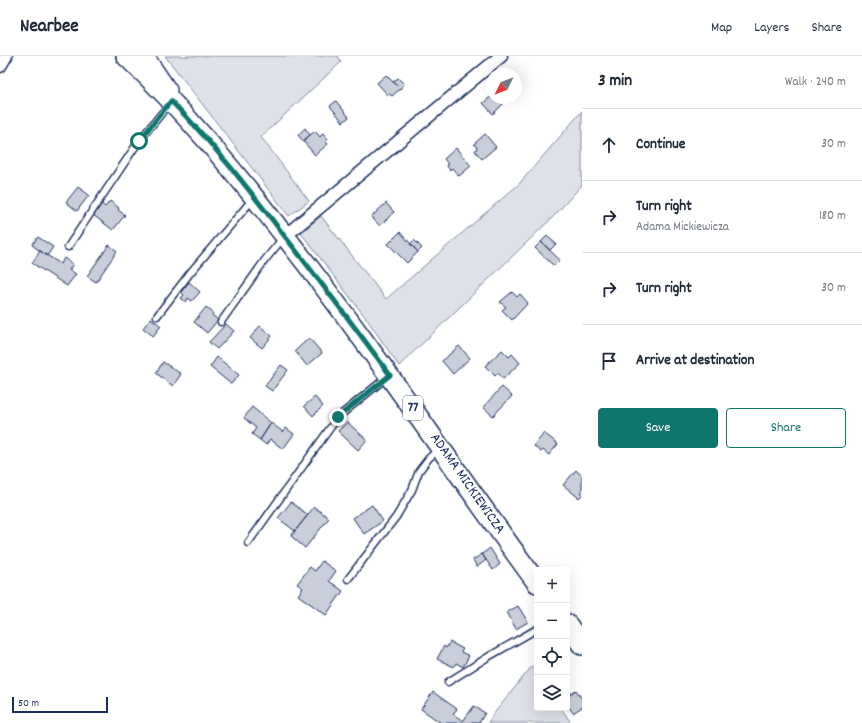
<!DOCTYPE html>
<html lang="en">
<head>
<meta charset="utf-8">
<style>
	:root { --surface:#fff; --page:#f6f6f7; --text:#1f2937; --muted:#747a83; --line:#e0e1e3; --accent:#0f766e }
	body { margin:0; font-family:Dekko,sans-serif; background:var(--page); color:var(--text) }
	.controls { position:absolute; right:12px; bottom:12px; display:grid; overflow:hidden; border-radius:4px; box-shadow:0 4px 16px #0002 }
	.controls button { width:36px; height:36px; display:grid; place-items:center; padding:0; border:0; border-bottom:1px solid var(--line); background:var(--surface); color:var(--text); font:20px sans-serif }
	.compass { position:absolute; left:486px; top:12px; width:36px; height:36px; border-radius:50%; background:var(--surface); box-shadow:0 4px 16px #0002; rotate:227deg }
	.scale { position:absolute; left:12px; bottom:10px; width:96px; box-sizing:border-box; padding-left:4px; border:2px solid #1b2f5e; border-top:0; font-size:11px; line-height:14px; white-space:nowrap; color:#1b2f5e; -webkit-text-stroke:3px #fff; paint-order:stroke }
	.stop { position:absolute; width:12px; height:12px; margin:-9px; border:3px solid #0f766e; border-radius:50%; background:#fff }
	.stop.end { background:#0f766e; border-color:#fff; box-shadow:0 1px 4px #0008 }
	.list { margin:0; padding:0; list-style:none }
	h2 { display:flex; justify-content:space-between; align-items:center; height:52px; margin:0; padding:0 16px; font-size:17px }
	h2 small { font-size:13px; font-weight:400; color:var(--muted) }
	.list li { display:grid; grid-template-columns:26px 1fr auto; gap:12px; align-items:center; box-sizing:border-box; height:72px; padding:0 16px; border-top:1px solid var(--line) }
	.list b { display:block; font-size:15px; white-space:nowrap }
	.list p { margin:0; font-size:13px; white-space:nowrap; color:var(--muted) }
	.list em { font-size:13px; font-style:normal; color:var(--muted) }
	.actions { display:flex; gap:8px; padding:12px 16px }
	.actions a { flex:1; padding:9px 0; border:1px solid var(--accent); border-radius:4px; text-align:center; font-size:14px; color:var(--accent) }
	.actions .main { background:var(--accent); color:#fff }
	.icon { flex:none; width:22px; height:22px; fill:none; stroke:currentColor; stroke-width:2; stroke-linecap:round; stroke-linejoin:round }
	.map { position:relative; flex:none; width:582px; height:667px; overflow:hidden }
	header { display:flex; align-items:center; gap:24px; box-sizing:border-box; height:56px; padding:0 20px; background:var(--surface); border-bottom:1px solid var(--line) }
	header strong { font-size:19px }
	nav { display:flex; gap:22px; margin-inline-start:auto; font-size:14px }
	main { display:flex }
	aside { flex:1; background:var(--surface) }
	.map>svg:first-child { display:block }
	.green { fill:#dee1e7; stroke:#7c88a2 }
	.building { fill:#caceda; stroke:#1b2f5e }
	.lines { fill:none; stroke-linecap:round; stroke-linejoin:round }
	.service-casing { stroke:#1b2f5e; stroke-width:9 }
	.minor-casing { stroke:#1b2f5e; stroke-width:15 }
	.tertiary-casing { stroke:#1b2f5e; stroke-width:18 }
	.primary-casing { stroke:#1b2f5e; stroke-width:22 }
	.service { stroke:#fff; stroke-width:6 }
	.minor { stroke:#fff; stroke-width:12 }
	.tertiary { stroke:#fff; stroke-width:15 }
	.primary { stroke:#fff; stroke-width:19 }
	.route { stroke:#0f766e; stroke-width:5 }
	.labels { text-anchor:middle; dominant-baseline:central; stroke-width:3.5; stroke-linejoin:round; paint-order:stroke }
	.shield { fill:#fff; stroke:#5f6d8e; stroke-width:1 }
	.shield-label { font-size:14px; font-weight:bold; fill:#1b2f5e }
	.street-label { font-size:15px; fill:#1b2f5e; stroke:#fff }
</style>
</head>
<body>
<header>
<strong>Nearbee</strong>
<nav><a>Map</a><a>Layers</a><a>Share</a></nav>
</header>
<main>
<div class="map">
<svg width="582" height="667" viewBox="0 0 582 667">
	<rect width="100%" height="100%" fill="#fff"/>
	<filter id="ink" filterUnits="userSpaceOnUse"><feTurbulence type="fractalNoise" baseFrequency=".025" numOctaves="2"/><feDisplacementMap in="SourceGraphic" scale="8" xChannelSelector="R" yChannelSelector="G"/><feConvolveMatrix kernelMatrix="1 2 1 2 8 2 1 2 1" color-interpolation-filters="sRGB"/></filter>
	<g filter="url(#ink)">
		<path class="green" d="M165,0H338L341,6L261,81L309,145L289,160Z
			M582,55V129L554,160L399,310L366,262L301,177L321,160L386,243L519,128Z
			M532,610L537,617V652H561L571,667H488L492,660Z"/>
		<path class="building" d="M386,19L400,33L392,40L389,38L388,39L377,27Z
			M398,22L404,28L400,33L393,26Z
			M492,40V42H497L503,48L493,58L483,47Z
			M336,45L349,61L343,66L330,50Z
			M305,72L310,79L303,85L298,79Z
			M315,75L320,81L323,77L328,83L325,85L328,88L315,99L303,85Z
			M485,78L496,91L482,103L475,95L477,92L474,88Z
			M456,92L471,110L459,120L452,112L450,114L446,109L448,108L444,103Z
			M78,131L89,139L77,155L66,146Z
			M110,145L119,152L118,154L125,159L113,174L93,159L101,147L105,151Z
			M386,147L394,156L380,170L371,161Z
			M400,176L418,196L407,207L388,188Z
			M547,180L556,188L550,194L541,186Z
			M38,181L53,191L47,200L32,189Z
			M414,184L422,192L418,196L410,188Z
			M541,186L560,204L554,210L535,192Z
			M109,189L117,195L96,226L87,220Z
			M40,195L61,208L64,202L73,208L69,214L76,218L67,230L32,207Z
			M189,226L200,236L192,245L188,242L186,246L181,242L184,239L181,236Z
			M512,236L517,241L520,238L528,247L512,264L502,254L506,251L500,246Z
			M206,251L213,257L212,259L218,264L207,277L194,266Z
			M151,262L161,270L153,280L143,272Z
			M226,268L234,275L217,293L209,286Z
			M260,270L272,280L262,292L250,282Z
			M309,282L322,297L307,310L295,295Z
			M459,290L470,302L453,318L442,305Z
			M502,294L509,301L512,298L520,307L503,323L498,317L495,320L485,310Z
			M217,301L239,319L231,328L210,311Z
			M163,306L181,318L173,330L156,317Z
			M281,309L288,314L272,335L265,330Z
			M502,331L512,340L493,360L483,351Z
			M315,341L323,350L313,360L304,350Z
			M252,351L271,367L260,384L252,378L256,372L244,362Z
			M347,366L367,384L358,394L338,375Z
			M271,367L283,376L286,372L294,378L283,393L270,383L266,389L260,384Z
			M544,377L558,388L549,399L543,394L541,396L534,390Z
			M576,414L582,420V439L579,442L563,429Z
			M291,446L308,459L295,475L278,462Z
			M372,449L383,465L364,478L353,462Z
			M314,451L329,462L305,492L291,480Z
			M490,492L500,508L493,514L482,498Z
			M482,498L486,504L477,511L473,504Z
			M322,505L336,515L329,525L343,535L326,559L298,539L303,532L297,528L310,511L315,515Z
			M518,550L528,566L516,573L507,556Z
			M450,586L463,593L461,596L469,600L463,611L456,607L454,611L437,603L444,590L446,592Z
			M576,634L582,643V651L573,657L567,648V640Z
			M433,636L457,653L453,658L463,665L474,650L485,657L479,667H441L421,653Z"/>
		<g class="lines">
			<g class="service-casing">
				<path id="service" d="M68,191L139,85L170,47
					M157,260L190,217L252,144
					M221,266L265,204L283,182
					M248,487L338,361L387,321
					M348,523L396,461L412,434L419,415L429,402L439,393
					M448,626L488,601L537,573"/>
			</g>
			<g class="minor-casing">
				<path id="minor" d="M0,10L6,0
					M285,180L501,0"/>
			</g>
			<g class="tertiary-casing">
				<path id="tertiary" d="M146,0L169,34"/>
			</g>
			<g class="primary-casing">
				<path id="primary" d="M126,0C184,54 235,116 284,179C373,292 452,411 537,527
					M567,568L582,589"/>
			</g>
			<use href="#service" class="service"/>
			<use href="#minor" class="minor"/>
			<use href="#tertiary" class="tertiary"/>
			<use href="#primary" class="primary"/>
		</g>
	</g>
	<g class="lines" filter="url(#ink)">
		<path class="route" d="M139,85L171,45C212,86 248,132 283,178C319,224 355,271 390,319L338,361"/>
	</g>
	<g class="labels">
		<rect class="shield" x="403" y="340" width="20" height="24" rx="3"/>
		<g class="shield-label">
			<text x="413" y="352">77</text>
		</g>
		<g class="street-label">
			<text transform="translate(467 428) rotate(55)">ADAMA MICKIEWICZA</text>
		</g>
	</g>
</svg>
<div class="controls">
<button>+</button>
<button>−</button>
<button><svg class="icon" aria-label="locate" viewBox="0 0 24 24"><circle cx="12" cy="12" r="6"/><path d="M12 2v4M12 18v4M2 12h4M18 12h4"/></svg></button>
<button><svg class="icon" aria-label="layers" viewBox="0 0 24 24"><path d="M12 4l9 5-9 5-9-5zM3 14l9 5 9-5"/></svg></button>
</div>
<svg class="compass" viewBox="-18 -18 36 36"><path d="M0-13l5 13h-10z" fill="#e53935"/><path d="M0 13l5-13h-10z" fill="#747a83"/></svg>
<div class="scale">50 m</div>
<div class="stop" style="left:139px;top:85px"></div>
<div class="stop end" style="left:338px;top:361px"></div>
</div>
<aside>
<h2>3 min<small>Walk · 240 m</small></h2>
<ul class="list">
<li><svg class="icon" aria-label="ahead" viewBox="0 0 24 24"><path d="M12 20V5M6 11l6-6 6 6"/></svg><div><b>Continue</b></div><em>30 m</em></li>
<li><svg class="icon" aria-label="right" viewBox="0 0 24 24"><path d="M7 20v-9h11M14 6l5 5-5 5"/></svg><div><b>Turn right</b><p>Adama Mickiewicza</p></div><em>180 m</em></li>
<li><svg class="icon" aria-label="right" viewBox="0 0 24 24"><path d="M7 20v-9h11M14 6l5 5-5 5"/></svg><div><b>Turn right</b></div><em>30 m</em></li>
<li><svg class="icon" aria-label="arrive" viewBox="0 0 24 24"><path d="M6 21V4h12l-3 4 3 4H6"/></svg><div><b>Arrive at destination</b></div></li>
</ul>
<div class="actions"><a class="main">Save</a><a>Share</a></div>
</aside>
</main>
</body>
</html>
